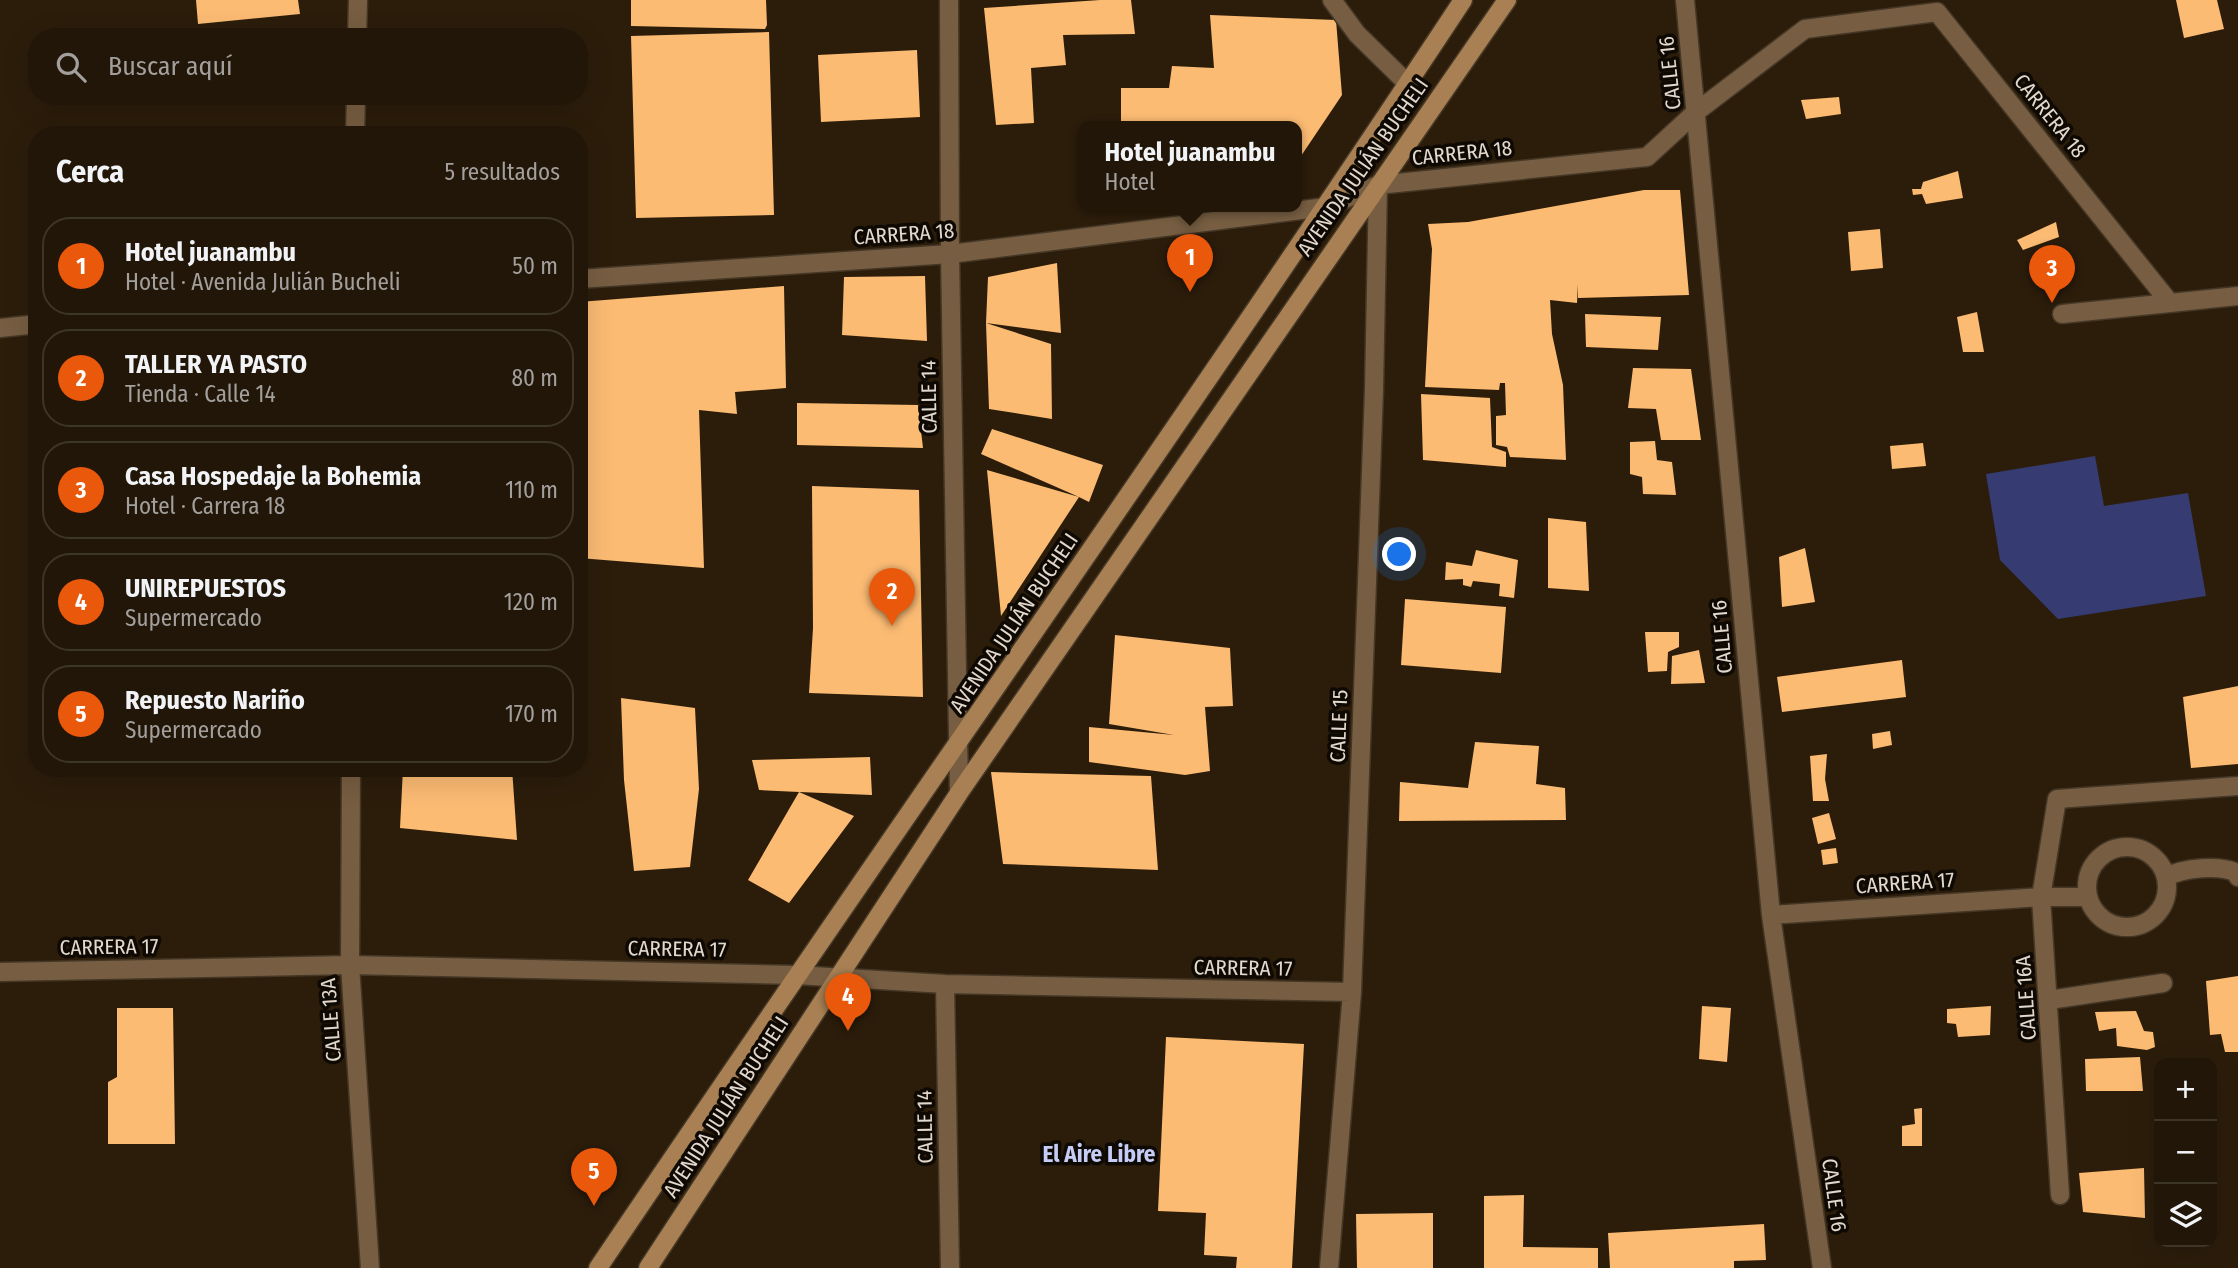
<!DOCTYPE html>
<html lang="es">
<head>
<meta charset="utf-8">
<style>
	:root { --surface:#211608; --page:#2d2316; --text:#f1f3f6; --muted:#a29f9c; --line:#3e3529; --accent:#ea580c }
	body { margin:0; font-family:"Fira Sans Condensed",sans-serif; background:var(--page); color:var(--text) }
	.controls { position:absolute; right:21px; bottom:21px; display:grid; overflow:hidden; border-radius:14px; box-shadow:0 7px 28px #0002 }
	.controls button { width:63px; height:63px; display:grid; place-items:center; padding:0; border:0; border-bottom:2px solid var(--line); background:var(--surface); color:var(--text); font:35px sans-serif }
	.you { position:absolute; left:1400px; top:555px; width:24px; height:24px; margin:-18px; border:5px solid #fff; border-radius:50%; background:#1a73e8; box-shadow:0 0 0 10px #1a73e833 }
	.badge { display:grid; place-items:center; width:46px; height:46px; border-radius:50%; background:var(--accent); color:#fff; font-size:23px; font-weight:700 }
	.pin { position:absolute; translate:-50% -58px; filter:drop-shadow(0 2px 4px #0008) }
	.pin::after { content:''; position:absolute; top:37px; width:24px; height:21px; background:inherit; clip-path:polygon(0 0,100% 0,50% 100%) }
	.popup { position:absolute; left:1078px; top:121px; width:224px; height:91px; box-sizing:border-box; display:grid; place-content:center; border-radius:14px; background:var(--surface); filter:drop-shadow(0 2px 5px #0005); font-size:23px; white-space:nowrap; color:var(--muted) }
	.popup b { font-size:26px; color:var(--text) }
	.popup::after { content:''; position:absolute; left:50%; top:100%; margin-left:-14px; border:14px solid transparent; border-top-color:var(--surface) }
	.list { margin:0; padding:0; list-style:none }
	h2 { display:flex; justify-content:space-between; align-items:center; height:91px; margin:0; padding:0 28px; font-size:30px }
	h2 small { font-size:23px; font-weight:400; color:var(--muted) }
	.list li { display:grid; grid-template-columns:46px 1fr auto; gap:21px; align-items:center; box-sizing:border-box; height:98px; margin:0 14px 14px; padding:0 14px; border:2px solid var(--line); border-radius:28px }
	.list b { display:block; font-size:26px; white-space:nowrap }
	.list p { margin:0; font-size:23px; white-space:nowrap; color:var(--muted) }
	.list em { font-size:23px; font-style:normal; color:var(--muted) }
	.icon { flex:none; width:38px; height:38px; fill:none; stroke:currentColor; stroke-width:2; stroke-linecap:round; stroke-linejoin:round }
	.map { position:relative; flex:none; width:2238px; height:1268px; overflow:hidden }
	.search { position:absolute; background:var(--surface); box-shadow:0 7px 28px #0002; left:28px; top:28px; width:560px; height:77px; display:flex; align-items:center; gap:18px; box-sizing:border-box; padding:0 24px; border-radius:28px; color:var(--muted); font-size:26px }
	.panel { position:absolute; background:var(--surface); box-shadow:0 7px 28px #0002; left:28px; top:126px; width:560px; height:651px; border-radius:28px }
	.map>svg:first-child { display:block }
	.green { fill:#363b72 }
	.building { fill:#fbbb73 }
	.lines { fill:none; stroke-linecap:round; stroke-linejoin:round }
	.lane-casing { stroke:#453726; stroke-width:21 }
	.street-casing { stroke:#453726; stroke-width:21 }
	.secondary-casing { stroke:#453726; stroke-width:21 }
	.lane { stroke:#775e42; stroke-width:18 }
	.street { stroke:#775e42; stroke-width:18 }
	.secondary { stroke:#a88053; stroke-width:18 }
	.labels { text-anchor:middle; dominant-baseline:central; stroke-width:7; stroke-linejoin:round; paint-order:stroke }
	.street-label { font-size:21px; fill:#e2d8cd; stroke:#0f0903 }
	.neighbourhood-label { font-size:23px; font-weight:bold; fill:#c5cdf7; stroke:#0f0903 }
</style>
</head>
<body>
<div class="map">
<svg width="2238" height="1268" viewBox="0 0 2238 1268">
	<rect width="100%" height="100%" fill="#2c1d0b"/>
	<path class="green" d="M2095,456L2104,506L2188,493L2206,596L2058,619L2000,560L1986,474Z"/>
	<path class="building" d="M196,0H298L300,14L198,24Z
		M631,0H766L767,25L765,29L631,26Z
		M1100,0H1131L1135,34L1063,35L1066,65L1031,68L1034,123L996,125L984,8Z
		M2176,0H2217L2224,29L2184,38Z
		M1210,15L1336,20L1342,95L1297,162V126H1121V88H1169L1172,66L1214,68Z
		M769,32L774,215L636,218L631,36Z
		M917,50L920,117L821,122L818,55Z
		M1839,97L1841,114L1806,119L1801,100Z
		M1958,171L1963,198L1926,204L1922,194L1913,195L1912,189H1921L1923,182Z
		M1644,190H1680L1689,295L1578,298V284L1577,303L1550,300L1552,334L1563,385L1566,460L1510,457L1507,447L1496,445V416L1506,415L1505,383H1500L1499,390L1425,387L1432,249L1428,224L1468,222Z
		M2056,222L2059,237L2023,250L2017,240Z
		M1880,229L1883,268L1851,271L1848,232Z
		M1057,263L1061,333L986,323L1051,344L1052,419L989,409L986,323L988,277Z
		M925,276L927,341L842,335L844,277Z
		M784,286L786,388L735,392L737,414L699,410L704,568L579,558V302Z
		M1977,312L1984,352H1963L1957,317Z
		M1585,314L1661,317L1658,350L1586,347Z
		M1633,368L1691,369L1701,440H1661L1656,409L1628,408Z
		M1421,394L1490,398L1492,447L1506,452V467L1423,460Z
		M797,403L918,405L923,448L797,445Z
		M992,429L1103,465L1089,502L1079,497L1001,616L987,470L1079,497L981,454Z
		M1655,441L1657,460L1672,462L1676,495L1643,494L1642,477L1630,474V442Z
		M1923,443L1926,466L1892,469L1890,446Z
		M812,486L919,490L923,697L809,693L813,628Z
		M1548,518L1586,522L1589,591L1548,588Z
		M1805,548L1815,602L1782,607L1779,557Z
		M1476,550L1518,560L1514,598L1499,596L1500,584L1473,581L1471,587L1463,585V579L1445,580L1446,562L1472,566Z
		M1405,599L1506,607L1501,673L1401,665Z
		M1645,632H1679V647L1668,652L1667,671L1648,672Z
		M1115,635L1230,648L1233,706L1205,707L1210,771L1185,775L1089,762V727L1174,735L1109,724Z
		M1699,650L1705,683L1671,684L1672,656Z
		M1902,660L1906,697L1782,712L1777,677Z
		M2238,686V764L2191,768L2183,697Z
		M621,698L695,708L699,789L690,867L634,871L624,780Z
		M1890,731L1892,745L1873,749L1872,734Z
		M1475,742L1539,746L1536,784L1565,788L1566,820L1399,821L1400,782L1468,788Z
		M1827,754L1825,779L1829,801H1813L1810,756Z
		M870,757L872,795L799,792L854,816L789,903L748,880L799,792L759,790L752,760Z
		M403,768H512L517,840L400,828Z
		M991,772L1151,776L1158,870L1003,864Z
		M1829,813L1836,839L1818,844L1812,818Z
		M1836,848L1838,863L1823,865L1821,850Z
		M2238,976V1052H2225L2221,1034L2210,1035L2206,981Z
		M1702,1006L1731,1008L1727,1062L1699,1059Z
		M1991,1006L1990,1035L1958,1037L1956,1024L1947,1023V1009Z
		M117,1008H173L175,1144H108V1082L117,1077Z
		M2136,1011L2144,1031L2153,1032L2155,1047L2147,1050L2117,1046L2116,1028L2099,1031L2095,1012Z
		M1166,1037L1304,1044L1292,1268H1236L1237,1257L1204,1255L1206,1213L1158,1211Z
		M2140,1057L2143,1091H2086L2085,1059Z
		M1922,1108V1146H1902V1126L1915,1124L1914,1109Z
		M2144,1168L2145,1218L2083,1212L2079,1173Z
		M1524,1195L1523,1247L1598,1248V1268H1484V1196Z
		M1433,1213V1268H1357L1356,1214Z
		M1764,1224L1766,1260L1734,1261V1268H1610L1608,1233Z"/>
	<g class="lines">
		<g class="lane-casing">
			<path id="lane" d="M1332,0L1357,34L1408,84"/>
		</g>
		<g class="street-casing">
			<path id="street" d="M949,0L950,254L959,793
				M1685,0L1771,915L1822,1268
				M357,37L358,0
				M355,135L356,96
				M579,279L950,254L1326,207L1378,185L1647,157L1696,112L1805,29L1937,12L2170,303L2238,296
				M2062,314L2170,303
				M0,328L37,324
				M351,768L350,965L370,1268
				M2087 887a40 40 0 1 1 80 0a40 40 0 1 1-80 0Z
				M2166,877C2183,868 2220,864 2237,873L2238,877
				M1771,915L2041,897H2088
				M0,972L350,965L796,975L945,984L1352,992
				M945,984L950,1268
				M2049,1000L2163,983
				M2060,1195L2041,897L2057,799L2238,786
				M1329,1268L1352,992L1374,390L1378,185"/>
		</g>
		<g class="secondary-casing">
			<path id="secondary" d="M598,1268C884,844 1181,427 1463,0
				M648,1268L959,793L1507,0"/>
		</g>
		<use href="#lane" class="lane"/>
		<use href="#street" class="street"/>
		<use href="#secondary" class="secondary"/>
	</g>
	<g class="labels">
		<g class="street-label">
			<text transform="translate(1670 73) rotate(-96)">CALLE 16</text>
			<text transform="translate(2050 116) rotate(51)">CARRERA 18</text>
			<text transform="translate(1462 153) rotate(-6)">CARRERA 18</text>
			<text transform="translate(1363 167) rotate(-55)">AVENIDA JULIÁN BUCHELI</text>
			<text transform="translate(904 234) rotate(-4)">CARRERA 18</text>
			<text transform="translate(929 397) rotate(-91)">CALLE 14</text>
			<text transform="translate(1014 623) rotate(-56)">AVENIDA JULIÁN BUCHELI</text>
			<text transform="translate(1722 637) rotate(-95)">CALLE 16</text>
			<text transform="translate(1339 726) rotate(-88)">CALLE 15</text>
			<text transform="translate(1905 883) rotate(-4)">CARRERA 17</text>
			<text transform="translate(109 947) rotate(-1)">CARRERA 17</text>
			<text transform="translate(677 949) rotate(1)">CARRERA 17</text>
			<text transform="translate(1243 968) rotate(1)">CARRERA 17</text>
			<text transform="translate(2026 998) rotate(-94)">CALLE 16A</text>
			<text transform="translate(331 1020) rotate(-94)">CALLE 13A</text>
			<text transform="translate(726 1107) rotate(-57)">AVENIDA JULIÁN BUCHELI</text>
			<text transform="translate(925 1127) rotate(-91)">CALLE 14</text>
			<text transform="translate(1834 1195) rotate(82)">CALLE 16</text>
		</g>
		<g class="neighbourhood-label">
			<text x="1099" y="1154">El Aire Libre</text>
		</g>
	</g>
</svg>
<div class="controls">
<button>+</button>
<button>−</button>
<button><svg class="icon" aria-label="layers" viewBox="0 0 24 24"><path d="M12 4l9 5-9 5-9-5zM3 14l9 5 9-5"/></svg></button>
</div>
<div class="you"></div>
<div class="pin badge" style="left:1190px;top:292px">1</div>
<div class="popup"><b>Hotel juanambu</b>Hotel</div>
<div class="pin badge" style="left:892px;top:626px">2</div>
<div class="pin badge" style="left:2052px;top:303px">3</div>
<div class="pin badge" style="left:848px;top:1031px">4</div>
<div class="pin badge" style="left:594px;top:1206px">5</div>
<div class="search"><svg class="icon" aria-label="search" viewBox="0 0 24 24"><circle cx="10" cy="10" r="6"/><path d="M15 15l6 6"/></svg>Buscar aquí</div>
<section class="panel">
<h2>Cerca<small>5 resultados</small></h2>
<ul class="list">
<li><span class="badge">1</span><div><b>Hotel juanambu</b><p>Hotel · Avenida Julián Bucheli</p></div><em>50 m</em></li>
<li><span class="badge">2</span><div><b>TALLER YA PASTO</b><p>Tienda · Calle 14</p></div><em>80 m</em></li>
<li><span class="badge">3</span><div><b>Casa Hospedaje la Bohemia</b><p>Hotel · Carrera 18</p></div><em>110 m</em></li>
<li><span class="badge">4</span><div><b>UNIREPUESTOS</b><p>Supermercado</p></div><em>120 m</em></li>
<li><span class="badge">5</span><div><b>Repuesto Nariño</b><p>Supermercado</p></div><em>170 m</em></li>
</ul>
</section>
</div>
</body>
</html>
